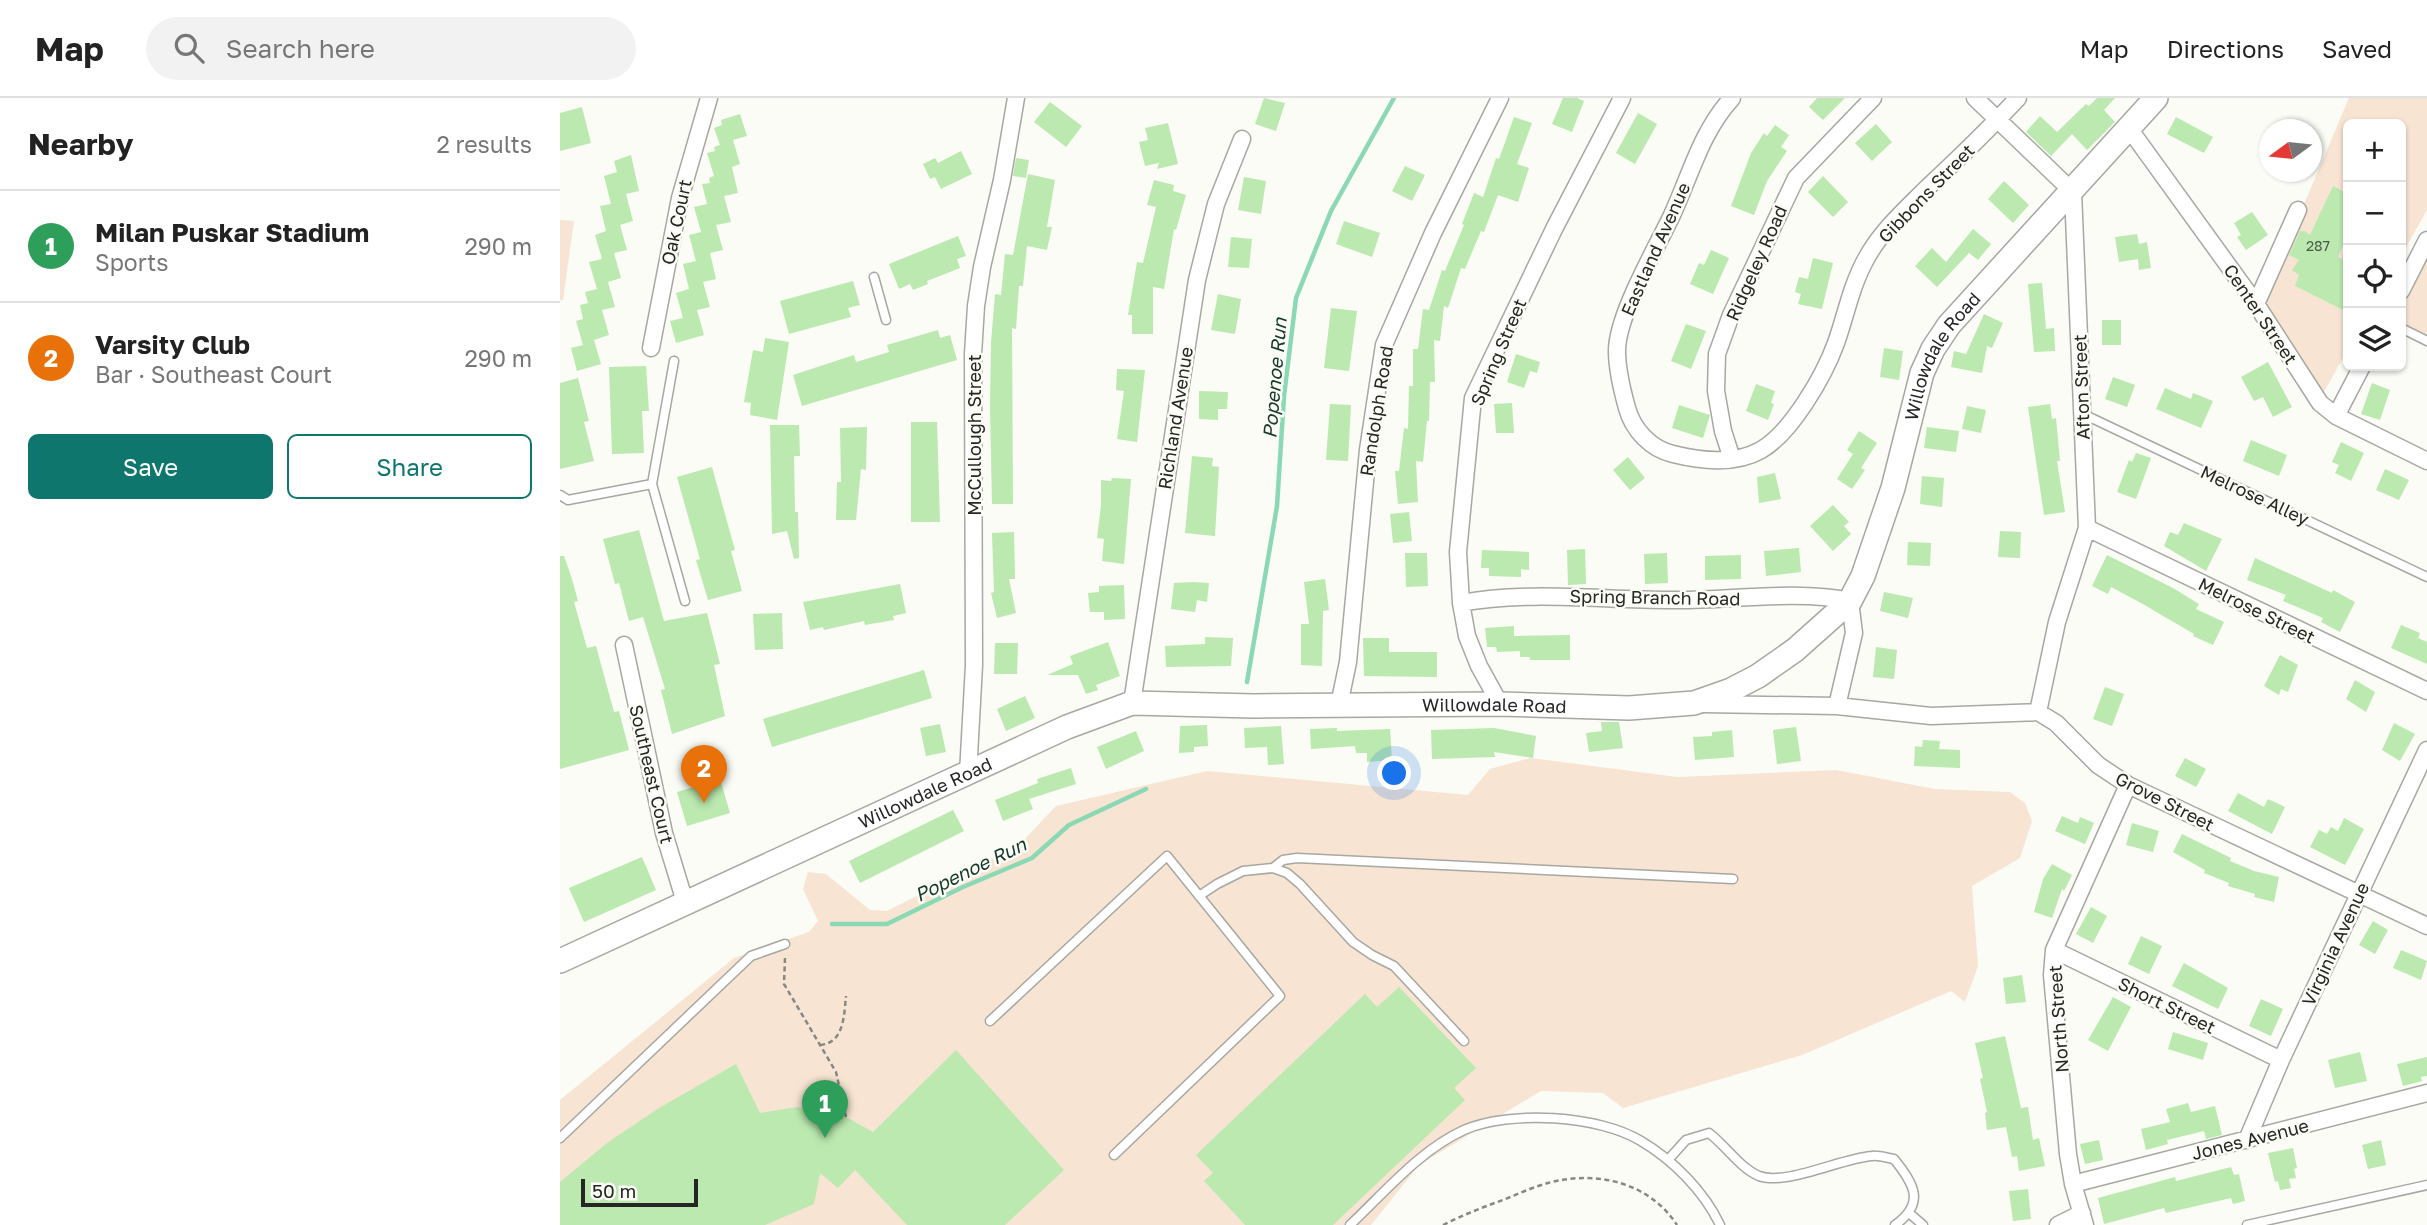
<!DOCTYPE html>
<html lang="en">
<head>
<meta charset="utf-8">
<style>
	:root { --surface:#fff; --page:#f2f2f2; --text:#222; --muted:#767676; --line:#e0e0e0; --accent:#0f766e }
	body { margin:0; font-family:"Golos Text",sans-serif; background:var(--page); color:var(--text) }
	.controls { position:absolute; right:21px; top:21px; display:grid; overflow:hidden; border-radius:10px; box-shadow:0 2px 5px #0004 }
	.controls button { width:63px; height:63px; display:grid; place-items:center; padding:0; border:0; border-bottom:2px solid var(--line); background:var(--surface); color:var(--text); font:35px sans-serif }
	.compass { position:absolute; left:1699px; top:21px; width:63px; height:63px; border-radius:50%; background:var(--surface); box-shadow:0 2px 5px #0004; rotate:255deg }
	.scale { position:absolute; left:21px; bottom:18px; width:117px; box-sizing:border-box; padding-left:7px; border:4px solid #262724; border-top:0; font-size:19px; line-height:24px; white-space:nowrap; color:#262724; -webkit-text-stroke:5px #fafcf5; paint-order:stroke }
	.you { position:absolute; left:835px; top:676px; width:24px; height:24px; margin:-18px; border:5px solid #fff; border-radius:50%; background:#1a73e8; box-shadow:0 0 0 10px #1a73e833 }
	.badge { display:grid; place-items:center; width:46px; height:46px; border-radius:50%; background:var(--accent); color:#fff; font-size:23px; font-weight:700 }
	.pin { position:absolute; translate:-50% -58px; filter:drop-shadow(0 2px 4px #0008) }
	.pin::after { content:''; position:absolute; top:37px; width:24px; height:21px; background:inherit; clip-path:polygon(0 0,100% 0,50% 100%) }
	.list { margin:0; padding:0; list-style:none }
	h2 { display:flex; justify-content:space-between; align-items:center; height:91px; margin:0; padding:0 28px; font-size:30px }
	h2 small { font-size:23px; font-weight:400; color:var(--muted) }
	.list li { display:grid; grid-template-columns:46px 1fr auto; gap:21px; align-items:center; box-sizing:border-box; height:112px; padding:0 28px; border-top:2px solid var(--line) }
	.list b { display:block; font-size:26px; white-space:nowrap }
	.list p { margin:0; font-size:23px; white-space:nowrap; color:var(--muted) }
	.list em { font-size:23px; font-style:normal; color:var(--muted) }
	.actions { display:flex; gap:14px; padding:21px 28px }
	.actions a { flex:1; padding:16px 0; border:2px solid var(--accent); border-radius:10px; text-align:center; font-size:24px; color:var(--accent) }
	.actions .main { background:var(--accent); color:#fff }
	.icon { flex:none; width:38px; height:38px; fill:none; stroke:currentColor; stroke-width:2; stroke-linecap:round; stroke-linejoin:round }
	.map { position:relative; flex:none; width:1867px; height:1127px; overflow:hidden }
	header { display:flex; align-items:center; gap:42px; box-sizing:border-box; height:98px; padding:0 35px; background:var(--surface); border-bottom:2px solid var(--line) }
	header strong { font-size:33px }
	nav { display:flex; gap:38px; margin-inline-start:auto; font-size:24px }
	.search { width:490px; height:63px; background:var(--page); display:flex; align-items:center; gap:18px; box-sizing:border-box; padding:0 24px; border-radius:38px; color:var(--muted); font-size:26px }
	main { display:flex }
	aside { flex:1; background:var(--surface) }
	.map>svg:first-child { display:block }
	.green { fill:#f8e4d2 }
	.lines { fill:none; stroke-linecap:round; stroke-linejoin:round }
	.stream { stroke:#8bd8b5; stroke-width:4.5 }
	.building { fill:#bbe9af }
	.lane-casing { stroke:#a6a8a1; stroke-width:11 }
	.street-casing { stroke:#a6a8a1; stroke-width:19 }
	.secondary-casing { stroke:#a6a8a1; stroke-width:26 }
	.path { stroke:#868883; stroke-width:2.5; stroke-dasharray:5 3.5; stroke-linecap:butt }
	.lane { stroke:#fff; stroke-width:8 }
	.street { stroke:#fff; stroke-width:16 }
	.secondary { stroke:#fff; stroke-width:23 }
	.labels { text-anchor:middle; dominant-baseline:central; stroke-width:5; stroke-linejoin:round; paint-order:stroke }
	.number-label { font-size:14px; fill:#4b5847 }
	.street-label { font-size:18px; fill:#262724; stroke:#fafcf5 }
	.water-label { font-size:19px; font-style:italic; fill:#16392b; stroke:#fafcf5 }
</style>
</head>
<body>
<header>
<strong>Map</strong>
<div class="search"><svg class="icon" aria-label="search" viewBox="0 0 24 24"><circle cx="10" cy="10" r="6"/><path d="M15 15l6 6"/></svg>Search here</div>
<nav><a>Map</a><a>Directions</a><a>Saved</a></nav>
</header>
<main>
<aside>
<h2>Nearby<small>2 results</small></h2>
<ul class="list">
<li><span class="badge" style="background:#2e9e5b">1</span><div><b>Milan Puskar Stadium</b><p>Sports</p></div><em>290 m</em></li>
<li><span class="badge" style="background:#e8710a">2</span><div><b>Varsity Club</b><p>Bar · Southeast Court</p></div><em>290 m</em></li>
</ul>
<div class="actions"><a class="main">Save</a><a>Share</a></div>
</aside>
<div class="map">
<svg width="1867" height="1127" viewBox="0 0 1867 1127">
	<rect width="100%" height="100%" fill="#fafcf5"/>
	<path class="green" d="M1789,0H1867V112L1841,158V26H1788V251L1764,294L1703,203Z
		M0,122L14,123L3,202H0Z
		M1867,153V238L1841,226V203Z
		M970,660L1118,679L1276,672L1375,691L1450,694L1465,705L1472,723L1460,760L1412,788L1418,868L1405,904L1391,893L1242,957L1063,1010L1043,995L981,993L859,1067L811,1127H0V1002L174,860L249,834L258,823L243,791L248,774L266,776L310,812L327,813L460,746L496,708L647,673L908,697L930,671Z"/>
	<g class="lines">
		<path class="stream" d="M687,584L717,408L724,298L736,200L771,113L834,0
			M272,826H327L403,789L472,760L509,727L586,691"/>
	</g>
	<path class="building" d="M704,0L725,5L716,33L695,26Z
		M1003,0H1017L1024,3L1012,34L992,26Z
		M1257,0H1285L1263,22L1249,9Z
		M1537,0H1555L1544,12L1555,24L1527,52L1512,36L1491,58L1466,34L1480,18L1497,34L1526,6L1529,8Z
		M490,4L522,28L506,49L474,24Z
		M22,9L31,45L0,53V15Z
		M1078,15L1097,26L1075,66L1056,55Z
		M180,16L187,38L173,42L180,66L172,69L178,95L164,98L171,124L156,127L163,152L150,155L156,181L143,184L150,209L137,212L144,237L116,245L110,223L123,220L116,195L129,191L123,166L136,163L129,137L141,134L134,109L147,106L142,86L150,85L149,80L154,78L147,55L155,53L154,49L160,47L154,30L162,27L161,22Z
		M954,19L972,25L957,66L969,70L958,104L938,97L924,134L921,133L905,171L901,170L888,210L884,208L880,243L874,242L875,284H870L869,323H867L863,364L856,363L858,404L838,406L835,373H839L844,330L848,331L849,288H853V251H858L863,211L869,212L882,172L885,173L904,127L902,126L914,95L923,99L936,60L939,61Z
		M1616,19L1653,39L1644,55L1607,36Z
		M608,25L618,66L597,71L599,65L585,68L579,44L588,42L585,30Z
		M1316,26L1332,44L1312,63L1295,45Z
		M1215,27L1229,37L1221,49L1227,53L1207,83L1194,117L1171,108L1191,55L1204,35L1207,38Z
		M401,53L412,76L381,91L375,79L370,81L363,66L375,60L378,65Z
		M71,57L79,93L66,96L73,123L60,127L67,152L54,155L61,180L48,184L55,209L42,212L49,237L34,242L41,266L17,273L11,250L23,247L16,223L23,221L20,207L28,205L25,194L37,191L29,164L42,161L35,137L46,133L40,108L51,106L44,78L57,74L54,63Z
		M456,60L469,62L466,80L453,78Z
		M845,68L865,77L852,103L832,93Z
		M468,76L495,82L487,129H492L487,152L467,148L463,188H459L456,231L452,230L453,406H432L430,310L431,245L435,196L441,197L445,156L453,157Z
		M1263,78L1288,104L1273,119L1248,94Z
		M684,79L706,83L701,116L678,112Z
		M594,82L614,87L613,93L626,97L616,132L614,131L604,191L593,189V236H572V217H568L577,164L583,165L596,109L587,107Z
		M1444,83L1469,107L1453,125L1428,101Z
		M1773,88L1788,96V136L1778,159L1788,164V203L1783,212L1735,188L1739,177L1732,172L1739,162L1729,157L1740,133H1745L1750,137Z
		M1692,114L1708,137L1686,152L1677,139L1681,137L1674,125Z
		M784,123L820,135L812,159L776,146Z
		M1413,131L1431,146L1418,162L1409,155L1377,189L1355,168L1372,150L1386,164Z
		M1577,136L1579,146L1587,144L1591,170L1579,172L1578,161L1559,164L1555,139Z
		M398,138L406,158L397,161L400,170L367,183L368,186L353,192L350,186L339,191L329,166Z
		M671,139L692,141L689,170L668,169Z
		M1151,152L1169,160L1153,196L1130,186L1139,165L1144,167Z
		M1253,160L1273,165L1262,211L1238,206L1241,196L1235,194L1239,179L1248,181Z
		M293,183L300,207L288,210L291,219L229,236L220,203Z
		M1482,185L1486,231L1494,230L1495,253L1474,254L1468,186Z
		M658,196L681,201L675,236L651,232Z
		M771,210L797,213L789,273L764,270Z
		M1424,216L1443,225L1432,250L1427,248L1422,275L1391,269L1394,253L1406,256Z
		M1542,222H1561V247H1542Z
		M1126,226L1146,233L1131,271L1111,263Z
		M378,232L380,240L390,237L397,262L242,308L233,277L294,257L296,264L329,254L327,247Z
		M205,240L229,244L217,322L190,317L191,305L184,304L193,252L203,254Z
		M1324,250L1343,253L1339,282L1320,279Z
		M956,256L980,264L977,275L970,273L964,290L947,284Z
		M1708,264L1732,309L1713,319L1703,299L1694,303L1681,279Z
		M86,268L89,313H82L84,355L52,356L49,269Z
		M557,271L585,272L577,344L557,341L564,293L556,292Z
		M1553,279L1575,287L1567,309L1545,301Z
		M18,280L29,323L24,324L34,363L0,371V285Z
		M1812,285L1830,292L1820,322L1801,316Z
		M1196,286L1215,293L1211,305L1214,306L1208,322L1186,313Z
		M1605,290L1631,301L1633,295L1653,303L1641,330L1596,311Z
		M639,293L668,294L667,311H658V322L639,321Z
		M952,305L954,335H936L934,306Z
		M770,306L791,307L788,363L766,362Z
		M1490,306L1492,321L1496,320L1500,363H1497L1505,414L1484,417L1468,309Z
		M1119,307L1150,317L1143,340L1112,330Z
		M1407,308L1426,312L1421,335L1402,331Z
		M351,324H377L380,424H351Z
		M210,327H239L240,358H234L235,414H238L239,460L234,461L227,433L212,436Z
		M307,329L306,372L301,371L296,422H276L277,384H281L280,330Z
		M1367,329L1399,333L1396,354L1364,350Z
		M1299,333L1317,345L1301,370L1305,372L1292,391L1277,381L1293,356L1287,352Z
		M1691,342L1727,357L1719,378L1683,363Z
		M1781,344L1804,355L1791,383L1775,375L1779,367L1772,364Z
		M1576,355L1591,360L1576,401L1557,394L1569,362L1572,364Z
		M632,358L653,360L652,368L659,369L655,438L625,435Z
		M1068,359L1085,380L1070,392L1053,372Z
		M152,369L175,452L171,453L182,493L148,502L136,462L140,461L117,379Z
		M1825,371L1849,382L1839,402L1816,392Z
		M1215,375L1221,401L1199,405L1197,379Z
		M1362,378L1384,380L1382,409L1360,406Z
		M552,380L571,381L564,466L542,463L544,441L537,440L541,407V382L551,383Z
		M1273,407L1289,424L1284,428L1291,436L1273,453L1250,428Z
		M849,414L852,443L833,445L830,416Z
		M1624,425L1662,441L1646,473L1604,448L1610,434L1618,437Z
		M79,432L104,523L147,515L160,566L154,567L165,618L112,636L101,592L105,591L83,519L69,523L59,485L55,486L43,441Z
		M1440,433L1461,434L1460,460L1438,459Z
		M454,434L455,481H449L456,515L437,520L431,495L434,494L432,435Z
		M1348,444L1371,445L1370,468L1347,467Z
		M1239,450L1241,474L1206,478L1204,453Z
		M1025,451L1026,486L1008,487L1007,452Z
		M922,452L969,454V472L961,471V479L929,478V470H921Z
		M845,455H867L868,488L846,489Z
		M1107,455L1108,485L1085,486L1084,456Z
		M1181,457V481L1145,482V458Z
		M1547,457L1613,490L1639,506L1636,511L1664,524L1653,547L1633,538L1634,536L1581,505L1551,489L1548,496L1532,488Z
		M0,458H4L12,481L18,503L14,504L27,550L36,548L54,614L59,613L69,652L0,671Z
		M1695,460L1772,495L1773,492L1795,504L1780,534L1761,524L1763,520L1723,503L1726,497L1687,482Z
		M765,481L769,512L763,513L762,568L741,567V526H749L744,484Z
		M634,484L649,485L647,504L637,502L635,514L611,511L614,485Z
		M340,486L346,515L333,518L334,522L305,527L304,523L264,532L263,529L250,532L243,504Z
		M564,487L565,521L544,522V514H530L528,495L539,494V488Z
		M1324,494L1353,500L1348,520L1320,513Z
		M222,515L223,551L195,552L193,516Z
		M1841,527L1860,535L1858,540L1867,544V566L1831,550Z
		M954,528V538L1010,537V562H970V559H960V553L937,554L936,549H927L925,530Z
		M645,539L673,540L671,568L606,569L605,548L645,546Z
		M803,540H829V554H877V579L804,578Z
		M548,544L560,578L536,587L538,592L526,596L518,577H487L513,566L510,558Z
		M435,545H458L457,576H434Z
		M1316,549L1337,552L1334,581L1313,579Z
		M1720,557L1738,567L1728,594L1721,591L1719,597L1704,588Z
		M364,572L372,600L212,649L203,621Z
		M1795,582L1815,594L1806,614L1786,601Z
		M1545,589L1564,596L1552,628L1533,621Z
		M465,598L475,620L446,633L437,611Z
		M1041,624H1059L1063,650L1029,654L1026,635L1042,633Z
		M1834,625L1855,636L1840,663L1822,652Z
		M380,626L386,654L366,658L360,630Z
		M647,627L648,648L634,649V654L619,655L620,628Z
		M721,628L724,666L708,667L707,649L685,650L684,630Z
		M1236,629L1241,663L1217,666L1213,632Z
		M777,630V633L830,631L832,662L807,664V655H796L795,648L751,651L750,631Z
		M934,630L976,638L973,660L934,654L935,659L872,661L871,632Z
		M1172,632L1174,659L1135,662L1133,639L1152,638V634Z
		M576,633L584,653L546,671L537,649Z
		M1363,642L1380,643L1379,651L1400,652V670L1354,668L1355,648L1362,649Z
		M1625,660L1646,671L1636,689L1615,678Z
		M511,670L516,686L469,701L473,711L443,723L435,702L478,685L477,681Z
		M160,681L170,715L127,728L117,694Z
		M1678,695L1704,709L1708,701L1725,709L1712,736L1668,713Z
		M393,712L404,733L300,785L289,763Z
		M1502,718L1518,725L1520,719L1534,725L1525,746L1495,733Z
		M1784,720L1804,731L1785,767L1750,749L1759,732L1767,736L1771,729L1778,733Z
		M1572,725L1599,733L1593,754L1566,747Z
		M1622,736L1671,760L1670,763L1694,773L1719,779L1714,804L1694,799L1695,796L1668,788L1669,785L1644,775L1645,772L1613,754Z
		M82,759L96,792L24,824L9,790Z
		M1492,766L1512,777L1504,793L1502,791L1492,820L1474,814L1483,781Z
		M1531,809L1547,818L1533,845L1516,836Z
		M1813,823L1828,832L1815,856L1799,847Z
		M1581,838L1602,848L1589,876L1568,866Z
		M1841,852L1867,863L1861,882L1833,870Z
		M1624,865L1668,890L1658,911L1612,888Z
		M1462,877L1466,904L1446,906L1443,880Z
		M839,889L916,970L894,990L905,1002L773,1127H685L644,1083L653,1075L636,1057L805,896L817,909Z
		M1553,899L1571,909L1548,953L1528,942Z
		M1701,901L1723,911L1711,938L1689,928Z
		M1613,934L1648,945L1643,962L1608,951Z
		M1445,938L1461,1010L1468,1009L1473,1042L1479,1040L1485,1068L1459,1073L1457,1058L1452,1059L1446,1029L1427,1032L1425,1015L1427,1014L1420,981L1423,980L1415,945Z
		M396,952L504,1072L445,1127H347L295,1072L278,1090L260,1075L254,1106L205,1127H0V1084L47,1045L99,1010L176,966L200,1015L237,1009L286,1019L313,1034Z
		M1800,954L1807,983L1775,990L1768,962Z
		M1867,959V978L1861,979L1862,983L1843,988L1837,966Z
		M1628,1005L1631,1014L1655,1008L1662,1037L1646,1041L1644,1033L1607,1042L1608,1046L1586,1052L1581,1031L1610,1024L1606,1011Z
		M1539,1042L1543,1062L1525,1066L1520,1046Z
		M1821,1042L1826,1067L1808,1071L1802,1047Z
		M1733,1050L1737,1070L1734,1071L1736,1080L1729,1081L1731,1090L1720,1092L1718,1083L1715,1084L1708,1055Z
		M1671,1069L1674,1077L1679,1076L1685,1103L1673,1106L1671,1100L1606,1115L1604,1110L1544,1126L1538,1100L1615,1079L1616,1083Z
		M1468,1091L1471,1121L1453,1123L1449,1093Z"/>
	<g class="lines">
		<g class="lane-casing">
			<path id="lane" d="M314,179L326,222
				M1841,230L1867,243
				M114,263L92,386L125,503
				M1523,316L1867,479
				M0,397L8,402L92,386
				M713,770L723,762L737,760L1173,781
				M639,798L657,786L683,773L713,770L727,775L740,786L793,844L812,857L834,868L904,943
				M430,923L607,758L720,898L554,1057
				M0,1040L191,858L225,846
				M1108,1062L1126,1042L1149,1035C1166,1048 1180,1070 1199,1078C1226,1088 1282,1060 1312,1058C1319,1057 1327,1060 1334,1061C1354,1086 1366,1105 1335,1127
				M1349,1115L1363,1127
				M790,1127C825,1094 860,1052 904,1032C950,1012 1038,1017 1081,1043C1113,1062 1144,1093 1160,1127
				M1687,1127L1867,1087"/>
		</g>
		<g class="street-casing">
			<path id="street" d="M1172,0C1141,34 1131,76 1112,117C1096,151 1057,217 1057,253C1057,272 1062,292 1067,310C1073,332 1091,351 1113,356C1141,363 1175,367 1201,352C1231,335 1264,278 1276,245C1286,217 1291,188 1306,161C1321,133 1346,111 1368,89C1399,60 1429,31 1458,0
				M1415,0L1513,94L1527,430L1497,524L1478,614
				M1568,29L1696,206L1760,305L1776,318L1867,363
				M1841,193L1867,142
				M1696,206L1738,112
				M91,250L120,100L149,0
				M1776,318L1802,268
				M1172,361L1163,333L1156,293L1157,256L1171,217L1236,80L1313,0
				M1527,430L1867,593
				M901,505C973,492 1046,503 1119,502C1173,502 1238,492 1290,503L1294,535L1277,608
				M64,547L104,735L125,804
				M572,605L637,182L656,106L682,41
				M940,606L919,568L907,538L901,505L898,454L913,300L994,131L1062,0
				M1144,606L1277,608L1371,618L1478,614L1496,625L1538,667L1568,687L1867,828
				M779,607L788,564L808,352L824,247L873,135L940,0
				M408,676L414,567L413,256L416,208L422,169L442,82L456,0
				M1494,852L1721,962
				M1687,1042L1721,962L1867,652
				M1513,1086L1867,995
				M1498,1127L1522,1115
				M1525,1127L1513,1086L1508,1056L1492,877L1494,852L1568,687"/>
		</g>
		<g class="secondary-casing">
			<g id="secondary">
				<path id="s1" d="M0,863L507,629L572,605L693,608L940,606L1069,610L1134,605L1171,592L1198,578L1235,552L1290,503L1303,478L1333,390L1362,275L1373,251L1389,227L1596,0"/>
			</g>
		</g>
		<path class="path" d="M225,860L224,886L276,974L286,1019
			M260,947C284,945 284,918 286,898
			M883,1127C903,1117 923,1109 943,1102C958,1096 973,1089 988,1085C1036,1072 1089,1084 1117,1127"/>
		<use href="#lane" class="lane"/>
		<use href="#street" class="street"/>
		<use href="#secondary" class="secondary"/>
	</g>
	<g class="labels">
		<g class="number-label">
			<text x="1758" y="147">287</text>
		</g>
		<g class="street-label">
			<text transform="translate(1366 95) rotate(-46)">Gibbons Street</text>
			<text transform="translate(116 124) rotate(-78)">Oak Court</text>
			<text transform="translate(1095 151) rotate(-66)">Eastland Avenue</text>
			<text transform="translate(1196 165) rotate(-66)">Ridgeley Road</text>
			<text transform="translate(1701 216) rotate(56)">Center Street</text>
			<text transform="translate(938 254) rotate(-67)">Spring Street</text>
			<text stroke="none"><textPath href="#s1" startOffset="1642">Willowdale Road</textPath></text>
			<text transform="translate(1521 289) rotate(-92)">Afton Street</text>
			<text transform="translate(816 313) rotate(-81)">Randolph Road</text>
			<text transform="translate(615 320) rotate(-81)">Richland Avenue</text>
			<text transform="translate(414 337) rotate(-90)">McCullough Street</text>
			<text transform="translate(1695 397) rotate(25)">Melrose Alley</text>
			<text transform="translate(1095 499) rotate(1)">Spring Branch Road</text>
			<text transform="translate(1697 512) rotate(26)">Melrose Street</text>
			<text stroke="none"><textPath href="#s1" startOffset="990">Willowdale Road</textPath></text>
			<text transform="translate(92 676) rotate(77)">Southeast Court</text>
			<text stroke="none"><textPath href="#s1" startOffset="402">Willowdale Road</textPath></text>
			<text transform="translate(1605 703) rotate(27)">Grove Street</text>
			<text transform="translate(1775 846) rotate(-65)">Virginia Avenue</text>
			<text transform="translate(1607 907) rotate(26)">Short Street</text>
			<text transform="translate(1498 921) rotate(-94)">North Street</text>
			<text transform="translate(1690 1041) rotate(-14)">Jones Avenue</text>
		</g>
		<g class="water-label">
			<text transform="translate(714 280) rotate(-85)">Popenoe Run</text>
			<text transform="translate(410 771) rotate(-26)">Popenoe Run</text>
		</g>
	</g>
</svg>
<div class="controls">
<button>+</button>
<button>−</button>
<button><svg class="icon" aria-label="locate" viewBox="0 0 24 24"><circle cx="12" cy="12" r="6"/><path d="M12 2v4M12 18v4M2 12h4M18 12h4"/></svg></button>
<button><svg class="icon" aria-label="layers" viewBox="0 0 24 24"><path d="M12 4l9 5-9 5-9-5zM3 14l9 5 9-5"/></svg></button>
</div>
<svg class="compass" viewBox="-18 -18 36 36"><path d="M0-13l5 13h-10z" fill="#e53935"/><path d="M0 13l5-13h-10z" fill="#767676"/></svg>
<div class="scale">50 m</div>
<div class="you"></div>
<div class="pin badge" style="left:265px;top:1040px;background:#2e9e5b">1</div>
<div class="pin badge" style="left:144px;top:705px;background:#e8710a">2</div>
</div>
</main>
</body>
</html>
